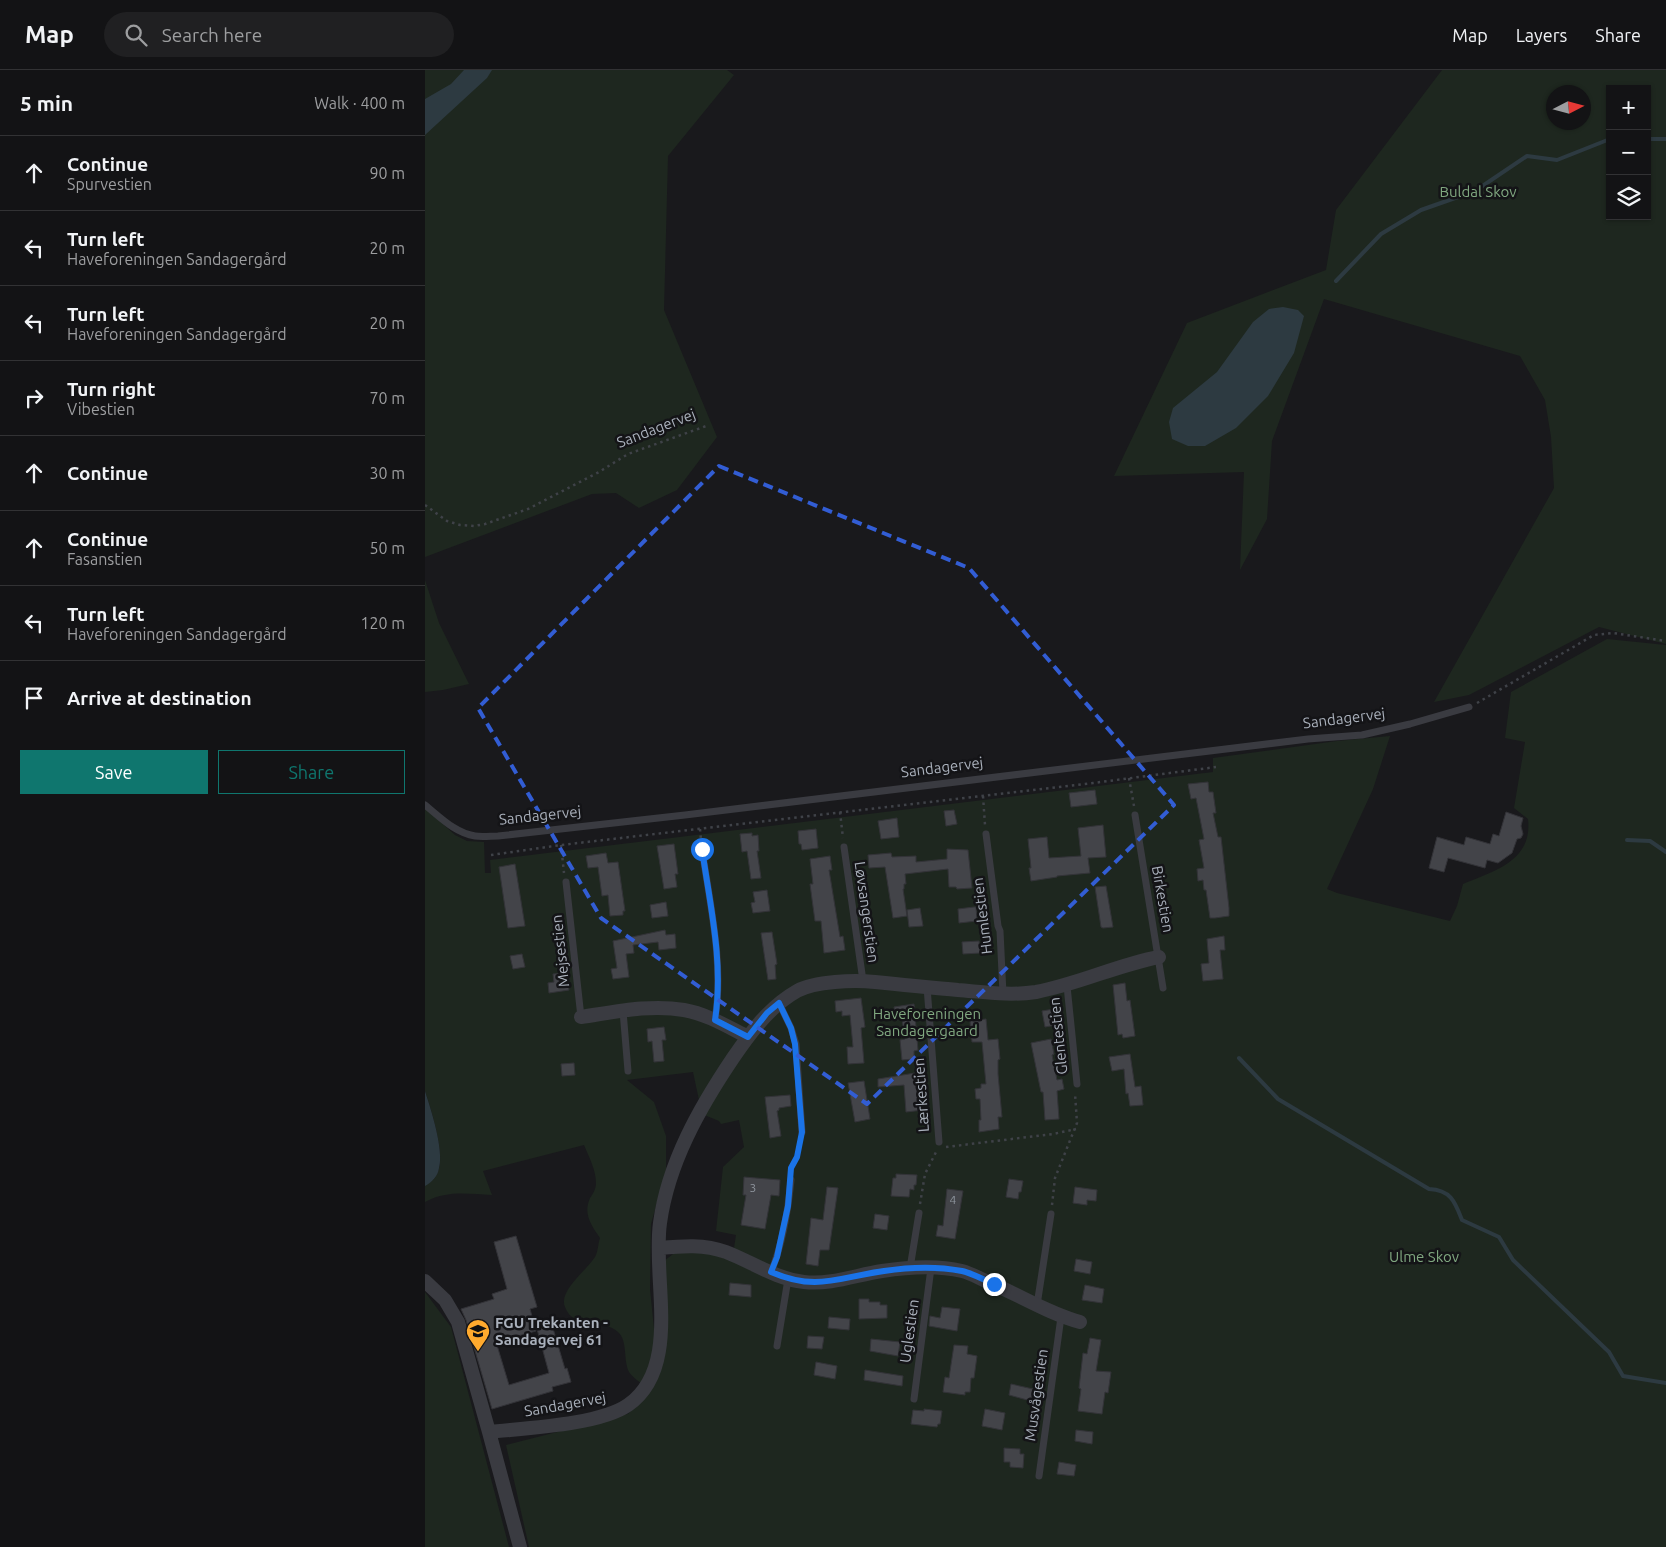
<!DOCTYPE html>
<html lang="en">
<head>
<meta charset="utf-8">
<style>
	:root { --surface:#131315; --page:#202022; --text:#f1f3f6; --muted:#9d9ea0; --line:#323234; --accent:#0f766e }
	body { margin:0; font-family:Ubuntu,sans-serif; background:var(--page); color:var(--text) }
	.controls { position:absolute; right:15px; top:15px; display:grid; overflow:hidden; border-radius:0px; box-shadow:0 1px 4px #0004 }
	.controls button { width:45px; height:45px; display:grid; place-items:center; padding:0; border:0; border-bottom:1px solid var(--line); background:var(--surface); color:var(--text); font:25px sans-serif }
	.compass { position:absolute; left:1121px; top:15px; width:45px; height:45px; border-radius:50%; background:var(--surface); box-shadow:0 1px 4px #0004; rotate:84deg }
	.stop { position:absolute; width:15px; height:15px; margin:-11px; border:4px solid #1a73e8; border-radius:50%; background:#fff }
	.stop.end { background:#1a73e8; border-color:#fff; box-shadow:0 1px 5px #0008 }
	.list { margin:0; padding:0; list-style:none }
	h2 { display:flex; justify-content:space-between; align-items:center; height:65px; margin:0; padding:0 20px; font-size:21px }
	h2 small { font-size:16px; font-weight:400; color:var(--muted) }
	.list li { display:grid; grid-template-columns:32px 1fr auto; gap:15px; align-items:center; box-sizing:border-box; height:75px; padding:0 20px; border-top:1px solid var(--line) }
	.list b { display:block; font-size:19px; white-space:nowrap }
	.list p { margin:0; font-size:16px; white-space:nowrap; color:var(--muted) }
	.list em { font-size:16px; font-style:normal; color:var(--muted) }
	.actions { display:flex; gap:10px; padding:15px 20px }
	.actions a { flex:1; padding:11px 0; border:1px solid var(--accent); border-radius:0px; text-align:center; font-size:18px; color:var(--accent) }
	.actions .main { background:var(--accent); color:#fff }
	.icon { flex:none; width:28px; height:28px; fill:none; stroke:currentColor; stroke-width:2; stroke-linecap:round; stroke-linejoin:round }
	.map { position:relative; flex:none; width:1241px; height:1477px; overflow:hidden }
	header { display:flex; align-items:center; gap:30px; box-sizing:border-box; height:70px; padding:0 25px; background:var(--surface); border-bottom:1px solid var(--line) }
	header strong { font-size:24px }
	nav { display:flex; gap:28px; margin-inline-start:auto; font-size:18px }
	.search { width:350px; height:45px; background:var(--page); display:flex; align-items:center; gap:12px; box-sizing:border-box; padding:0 18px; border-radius:28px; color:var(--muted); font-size:19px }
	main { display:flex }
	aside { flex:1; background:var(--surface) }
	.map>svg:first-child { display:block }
	.green { fill:#1e271f; fill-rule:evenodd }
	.water { fill:#2d3a41 }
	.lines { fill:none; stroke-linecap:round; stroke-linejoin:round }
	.stream { stroke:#2d3a41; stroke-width:4 }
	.building { fill:#434449; stroke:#333338 }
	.path { stroke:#3f4248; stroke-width:2.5; stroke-dasharray:2.5 4; stroke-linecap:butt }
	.lane { stroke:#3a3b41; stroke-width:7 }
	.street { stroke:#3a3b41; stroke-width:14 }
	.route { stroke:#1a73e8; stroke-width:6 }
	.marked { fill:none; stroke:#325dd4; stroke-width:4; stroke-dasharray:10 6; stroke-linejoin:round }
	.labels { text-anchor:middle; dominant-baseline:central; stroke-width:5; stroke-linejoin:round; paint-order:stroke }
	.number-label { font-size:12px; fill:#90969f }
	.park-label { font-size:15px; fill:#80a880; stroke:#141417 }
	.street-label { font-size:15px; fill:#aab1bc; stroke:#141417 }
	.poi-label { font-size:15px; font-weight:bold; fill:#aab1bc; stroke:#141417; text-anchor:start }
</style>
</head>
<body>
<header>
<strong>Map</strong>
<div class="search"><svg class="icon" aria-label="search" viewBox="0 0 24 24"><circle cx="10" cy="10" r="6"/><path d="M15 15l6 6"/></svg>Search here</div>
<nav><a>Map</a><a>Layers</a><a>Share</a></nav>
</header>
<main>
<aside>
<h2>5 min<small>Walk · 400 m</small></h2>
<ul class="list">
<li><svg class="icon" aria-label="ahead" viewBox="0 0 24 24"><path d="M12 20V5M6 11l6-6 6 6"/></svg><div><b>Continue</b><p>Spurvestien</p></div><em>90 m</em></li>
<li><svg class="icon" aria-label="left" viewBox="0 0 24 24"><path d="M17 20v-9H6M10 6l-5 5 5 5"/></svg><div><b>Turn left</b><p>Haveforeningen Sandagergård</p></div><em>20 m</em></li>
<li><svg class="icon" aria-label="left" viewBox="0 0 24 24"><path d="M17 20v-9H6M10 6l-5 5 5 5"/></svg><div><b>Turn left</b><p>Haveforeningen Sandagergård</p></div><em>20 m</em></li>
<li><svg class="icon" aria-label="right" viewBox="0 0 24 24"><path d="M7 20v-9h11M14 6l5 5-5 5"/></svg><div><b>Turn right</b><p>Vibestien</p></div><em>70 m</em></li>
<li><svg class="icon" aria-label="ahead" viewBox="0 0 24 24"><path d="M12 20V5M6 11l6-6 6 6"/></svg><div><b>Continue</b></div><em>30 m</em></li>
<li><svg class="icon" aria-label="ahead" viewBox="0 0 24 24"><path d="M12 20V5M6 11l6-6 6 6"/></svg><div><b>Continue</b><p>Fasanstien</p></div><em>50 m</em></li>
<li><svg class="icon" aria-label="left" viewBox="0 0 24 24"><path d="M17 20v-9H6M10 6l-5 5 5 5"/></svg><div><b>Turn left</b><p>Haveforeningen Sandagergård</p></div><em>120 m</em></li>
<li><svg class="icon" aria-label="arrive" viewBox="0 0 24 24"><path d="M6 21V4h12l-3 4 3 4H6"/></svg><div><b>Arrive at destination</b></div></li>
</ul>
<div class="actions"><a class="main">Save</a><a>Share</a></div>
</aside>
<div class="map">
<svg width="1241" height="1477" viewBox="0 0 1241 1477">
	<rect width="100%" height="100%" fill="#19191c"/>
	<path class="green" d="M0,0H302L309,5L243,86L239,240L292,367L252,420L214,438L191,423L167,424L0,487Z
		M1017,0H1241V574L1174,557L1044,625L1009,632L1129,418L1126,367L1120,330L1095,286L899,229L847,371L842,449L815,500L819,402L689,406L762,253L901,200L911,140ZM1185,19H1222V146H1185ZM1128,22H1158V52H1128Z
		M0,510L14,553L44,614L18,620L0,622Z
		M1182,569L1241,575V1477H104L81,1375L203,1344L230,1313L239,1290V1191L252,1181L281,1182L307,1191L311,1165L291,1161L298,1097L319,1077L314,1050L296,1054L294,1051L277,1044L268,1002L202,1010L229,1032L241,1066V1100L226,1154L225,1219L230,1269L226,1301L218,1315C214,1311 207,1307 204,1302C198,1290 203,1271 193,1262C179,1248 149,1261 140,1237C133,1221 162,1200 170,1187C173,1182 173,1174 175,1168C166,1155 158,1144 165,1128C168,1124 171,1119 171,1113C171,1100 164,1087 159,1075L58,1101L67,1125C43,1124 22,1120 0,1132V1115C7,1112 13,1106 14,1098C19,1080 6,1039 0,1021V738L30,765L42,771L59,772L60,803H66L65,790L788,702V688L912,671L965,666L948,719L902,819L912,823L1025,851L1032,836L1038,814C1069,801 1108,791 1103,749L1089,738L1100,672L1080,668L1086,622Z
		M0,1222L26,1257L84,1477H0Z"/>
	<path class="water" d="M39,0H67L62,8L0,65V29L26,14Z
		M858,237L873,240L879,246L869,283L843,326L811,358L780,376H763L747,369L744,352L748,338L792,302L828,252L844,239Z
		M0,1021C6,1040 19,1079 14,1098C13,1106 7,1112 0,1116Z"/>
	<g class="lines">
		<path class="stream" d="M1222,69H1241
			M911,211L956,164L996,140L1050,121L1102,86L1132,90L1185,69
			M1202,770L1225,771L1241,782
			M814,988L853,1029L1004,1119C1026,1120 1030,1132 1037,1150L1074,1167L1088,1190L1184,1282L1198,1306L1241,1313"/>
	</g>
	<path class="building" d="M783,712L784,722H788L791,743H788L793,767H796L804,838V846L790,848H785L781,820H779L778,810L773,811L772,799L779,798L774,770L779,769L771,728L766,729L763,714Z
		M670,720L672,734L646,737L644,723Z
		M529,740L532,754L521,756L519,741Z
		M1081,742L1098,748L1096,756L1098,764L1096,768L1092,769L1087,783L1073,793L1062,790L1060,798L1023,788L1019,802L1004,798L1012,767L1039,775L1041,767L1065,774L1068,764L1074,766Z
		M472,748L474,767L456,769L453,751Z
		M678,755L681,787L663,788L665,803L632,806V807L606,811L604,798H606L603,769L622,767L624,788L656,786L653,758Z
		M391,759L393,778L377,780L376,774H374L373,761Z
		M327,763V766L333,765L334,781H332L336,808L326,809L322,781L317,782L315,764Z
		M249,774L253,804H250L252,817L239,819L232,776Z
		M522,779L543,780L547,818L532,819L531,817H524L523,799L480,804L481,814H479V819H478L482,846L468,848L460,797L444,798L443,785L466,783L467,787L491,786V792L522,789Z
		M181,783L183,793L193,792L200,841H198V845L185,846L183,825L177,826L173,797L163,798L161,786Z
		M405,786L407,800H404L415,867L418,866L420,880L399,883L396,851H390L387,829L385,814H388L385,789Z
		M90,794L100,856L83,858L74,797Z
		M681,816L688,857L678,858L676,857L670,817Z
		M342,820L345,841L328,843L326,833L330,832L328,822Z
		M241,832L243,846L227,848L225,835Z
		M549,837H551L552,851L534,853L533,839Z
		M495,838L498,856L484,857L482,840Z
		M240,860L241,865L250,864L251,878L234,880L233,872L208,875L209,883L201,884L204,907L188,909L186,899L192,898L188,871Z
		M347,862L352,894L350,895L351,909L343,910L336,863Z
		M799,866L800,880H795L798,909L778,911L776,894L784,893L782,869Z
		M554,871L555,883L538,884L537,872Z
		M97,884L100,897L88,899L85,886Z
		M142,903L144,920L124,923L123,913L129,912L128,904Z
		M700,913L702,931L705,930L710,966L698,968L697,964L693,965L688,915Z
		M436,928L440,957L436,958L439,993L423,994L422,977H428L425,945L417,946V941L411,942L410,931Z
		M489,934L493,980L489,981V989L477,990L475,970L480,969L477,949L471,950L469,937Z
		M629,939H634L636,950L631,951V955L620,957L617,941Z
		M561,949L563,970L573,969L575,989L573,990V1004L577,1047H573L574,1059L554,1062V1050H556L555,1029H551L550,1019L556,1018V1014H561L557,972H547L545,951Z
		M239,957L241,970H237L239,991L229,992L227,971L223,972L222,959Z
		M626,969L629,984L627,985L632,1010L637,1009L639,1019L632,1021L634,1049L620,1050L618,1022H616L606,973Z
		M705,984L710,1017L716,1016L718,1035L705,1036L703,1023L701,1024L699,999L687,1001L684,987Z
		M149,993L150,1005L137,1006L136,994Z
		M490,1003L492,1024L496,1023L498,1040L481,1042L479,1015L453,1017V1009Z
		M439,1011L445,1049L430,1052L423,1013Z
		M365,1025L366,1036L354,1038V1040L352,1041L356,1066L345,1068L340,1027Z
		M471,1104L492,1105L491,1115H489V1120L485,1119L484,1127L466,1126L468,1108H471Z
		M319,1107L355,1110L354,1126L346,1125L340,1159L316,1155L321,1125H318Z
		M584,1109L598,1111L596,1122H594L593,1129L581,1127Z
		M402,1117L413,1118L404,1180H395L393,1196L381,1194L386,1148L398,1150Z
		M650,1117L672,1120L671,1131L662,1130V1135L648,1133Z
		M522,1119L538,1121L530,1169L511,1166L513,1155L518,1156Z
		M450,1144L464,1146L462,1160L448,1158Z
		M91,1166L112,1237L105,1239L111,1261L71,1272L84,1315L124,1303L112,1259L127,1255L140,1299L142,1298L146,1312L127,1317L128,1321L67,1339L41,1250L36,1239L69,1229L67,1224L82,1219L69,1172Z
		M651,1189L667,1192L665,1204L649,1201Z
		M305,1213L326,1215V1227L304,1225Z
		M660,1215L679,1219L677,1233L657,1230Z
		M434,1229H444V1232H455V1235H462V1248L434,1249Z
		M517,1237L535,1239L532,1261L504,1256L505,1246L515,1248Z
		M404,1247L425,1249L424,1260L403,1258Z
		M383,1266L399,1267L397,1279L382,1278Z
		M665,1268L676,1270L671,1301L686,1302L683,1323L680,1322L677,1344L653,1341L656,1319L654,1318L658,1283L662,1284Z
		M446,1269L475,1272L473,1286L445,1281Z
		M529,1275L543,1276L542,1284L552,1286L549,1308H546L545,1322H540V1325L518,1322L520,1307L524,1308Z
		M391,1292L412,1296L410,1309L389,1305Z
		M440,1300L478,1306L477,1316L439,1310Z
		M586,1314L608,1319L606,1331L584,1325Z
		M499,1339L517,1341L515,1354H513L512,1357L486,1354L488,1340L499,1341Z
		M560,1339L580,1343L577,1360L557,1356Z
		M651,1360L668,1362L667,1374L650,1371Z
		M579,1378L595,1379V1384H599L598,1398L585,1397V1392H579Z
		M634,1392L651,1395L649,1406L632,1404Z"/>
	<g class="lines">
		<path class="path" d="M0,435L22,451L35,455L49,456L60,454L103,439L174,402L203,384L284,355
			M1052,633L1169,565L1188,563L1241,571
			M704,708L709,736
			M558,726L560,755
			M415,742L418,768
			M275,759L276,770
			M136,775L139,803
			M66,785L136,775L668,713L791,697
			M521,1077L628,1064L651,1059
			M366,1101L372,1087L375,1071
			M495,1134L500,1104L512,1080
			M627,1135L630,1108L652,1053L650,1023"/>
		<path class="lane" d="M0,735C15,747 30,763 50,766C57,767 66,766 73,766L260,745L883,669L937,665L985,654L1044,637
			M710,745L738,918
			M561,764L573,856L575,861L578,924
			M419,777L438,911
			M277,779C285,835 299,893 290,950
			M141,812L156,947
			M642,916L652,1014
			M502,917L514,1072
			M354,933L366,958L371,974L377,1062
			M198,941L203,1001
			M485,1198L494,1143
			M346,1202C358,1173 363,1141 366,1110
			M612,1235L626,1144
			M352,1276L363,1209
			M489,1329L506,1198
			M614,1406L636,1247"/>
		<path class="street" d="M156,947C190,942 225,934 259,940C282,944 303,957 323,967
			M234,1178C257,1176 279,1174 301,1182C327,1192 351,1209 379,1212C406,1215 431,1205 457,1201C483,1197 512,1195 537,1201C545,1203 554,1208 561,1211C593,1224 622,1243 655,1252
			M0,1211L20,1230L33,1252L64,1362L95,1477
			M64,1362C101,1358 174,1355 203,1335C257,1297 227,1209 235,1153C243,1093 275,1037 308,988C326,962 344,937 372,921C390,911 429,910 450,912C477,915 505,917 533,920C559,922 585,926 611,922C654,914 692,895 734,887"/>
	</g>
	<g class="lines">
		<path class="route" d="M277,779C285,835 299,893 290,950L323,967L342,943L354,933L366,958L370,974L377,1062L372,1087L366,1098L363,1136L352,1187L346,1202C392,1222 414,1207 459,1201C485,1197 511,1196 537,1201C547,1203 559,1210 569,1214"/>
	</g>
	<path class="marked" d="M294,396L544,498L749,735L442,1034L176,848L53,638Z"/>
	<defs>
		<g id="school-pin" transform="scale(1.25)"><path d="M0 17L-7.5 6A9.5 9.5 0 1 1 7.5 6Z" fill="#ffaa2e" stroke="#141417"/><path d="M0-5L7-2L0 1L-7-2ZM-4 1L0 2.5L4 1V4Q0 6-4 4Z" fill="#111"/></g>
	</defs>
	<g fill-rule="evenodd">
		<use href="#school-pin" x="53" y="1261"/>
	</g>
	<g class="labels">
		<g class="number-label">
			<text x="328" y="1117">3</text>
			<text x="528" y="1129">4</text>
		</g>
		<g class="park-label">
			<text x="1053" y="121">Buldal Skov</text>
			<text x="502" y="943">Haveforeningen<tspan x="502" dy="17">Sandagergaard</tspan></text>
			<text x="999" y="1186">Ulme Skov</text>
		</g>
		<g class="street-label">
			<text transform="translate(231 358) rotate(-21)">Sandagervej</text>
			<text transform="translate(919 648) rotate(-7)">Sandagervej</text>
			<text transform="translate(517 697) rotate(-7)">Sandagervej</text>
			<text transform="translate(115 745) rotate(-6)">Sandagervej</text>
			<text transform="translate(738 829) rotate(80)">Birkestien</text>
			<text transform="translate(442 842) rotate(82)">Løvsangerstien</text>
			<text transform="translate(557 846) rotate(-97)">Humlestien</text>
			<text transform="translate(135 881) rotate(-96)">Mejsestien</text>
			<text transform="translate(633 966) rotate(-96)">Glentestien</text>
			<text transform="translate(496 1025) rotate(-94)">Lærkestien</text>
			<text transform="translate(484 1261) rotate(-82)">Uglestien</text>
			<text transform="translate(611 1325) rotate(-82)">Musvågestien</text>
			<text transform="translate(140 1334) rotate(-10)">Sandagervej</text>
		</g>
		<g class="poi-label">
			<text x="70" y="1252">FGU Trekanten -<tspan x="70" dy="17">Sandagervej 61</tspan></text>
		</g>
	</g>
</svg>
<div class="controls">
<button>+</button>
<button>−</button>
<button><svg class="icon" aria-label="layers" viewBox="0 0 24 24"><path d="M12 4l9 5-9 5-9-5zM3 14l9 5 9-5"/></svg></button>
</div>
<svg class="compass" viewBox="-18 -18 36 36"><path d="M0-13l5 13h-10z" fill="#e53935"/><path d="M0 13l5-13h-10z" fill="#9d9ea0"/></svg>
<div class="stop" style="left:277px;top:779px"></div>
<div class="stop end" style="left:569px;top:1214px"></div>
</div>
</main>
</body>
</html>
